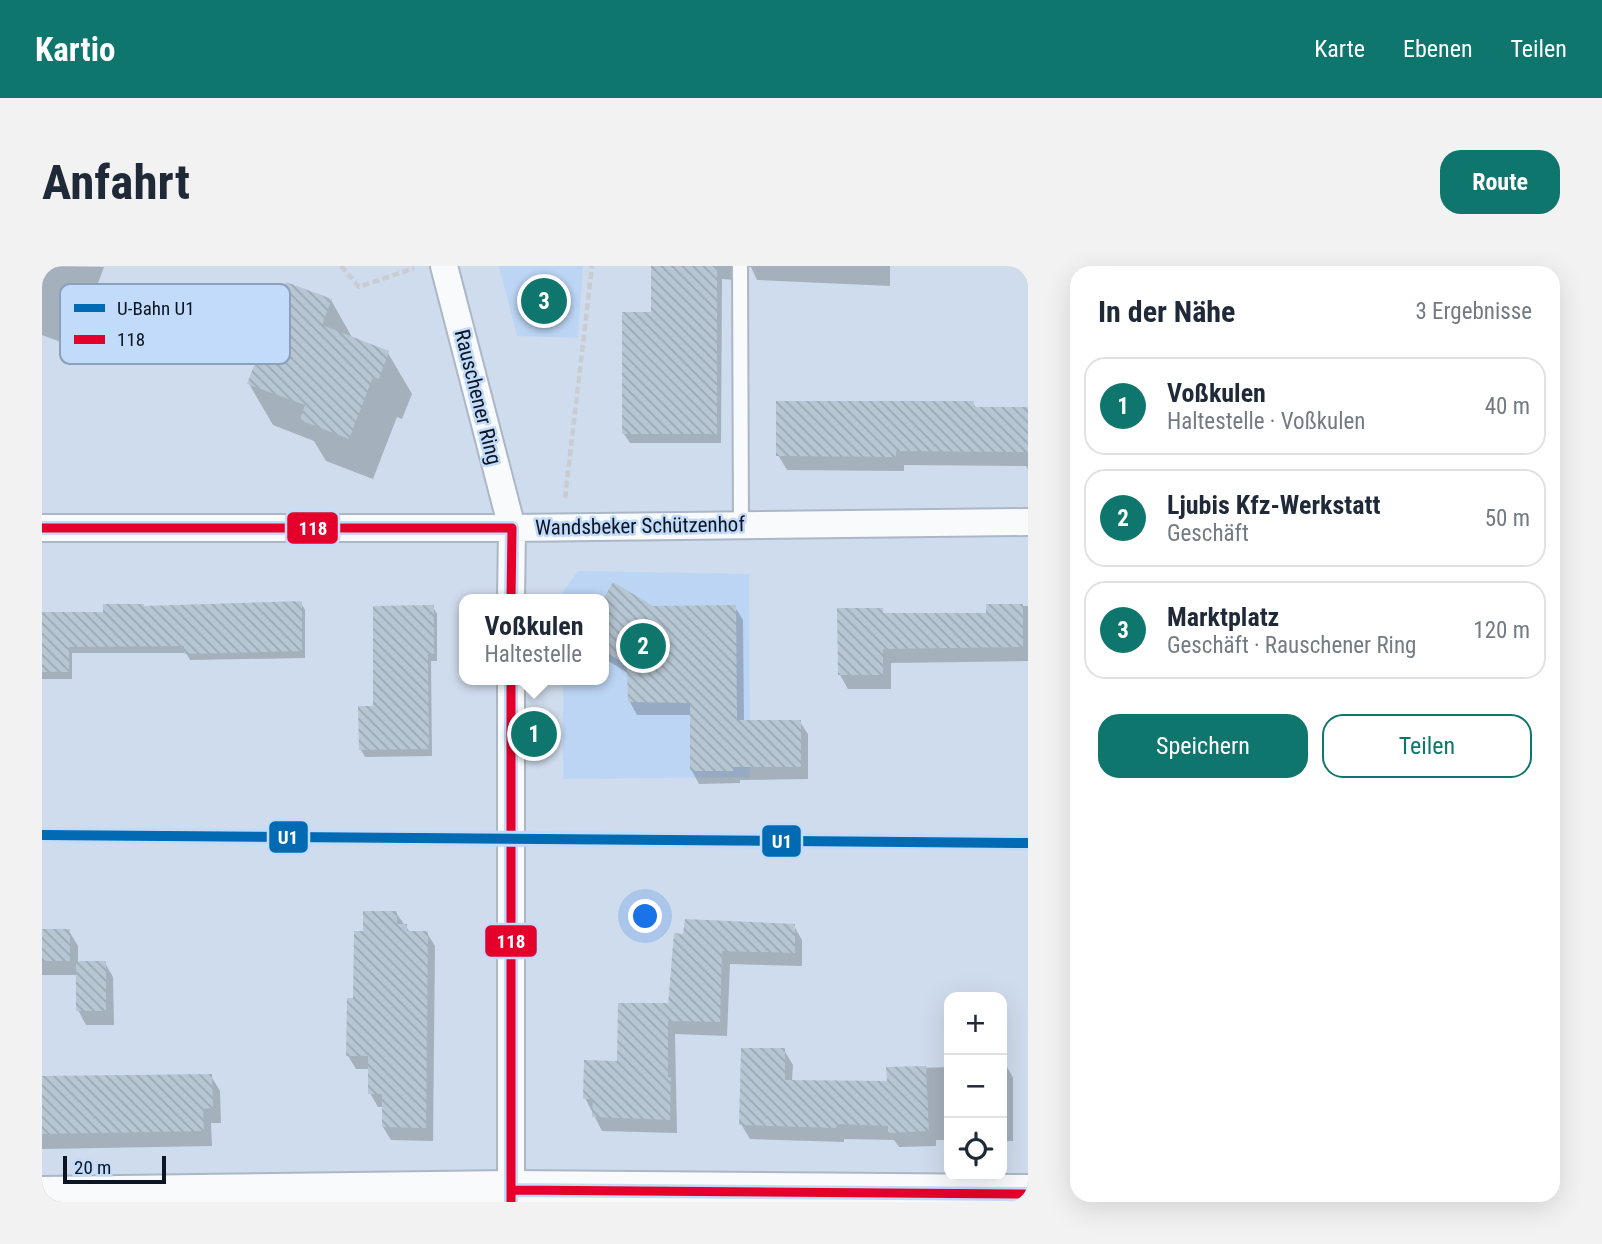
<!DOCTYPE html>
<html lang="de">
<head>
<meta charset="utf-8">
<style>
	:root { --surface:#fff; --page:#f2f2f3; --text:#1f2937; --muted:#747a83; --line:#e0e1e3; --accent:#0f766e }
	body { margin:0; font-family:"Roboto Condensed",sans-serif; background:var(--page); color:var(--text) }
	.controls { position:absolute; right:21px; bottom:21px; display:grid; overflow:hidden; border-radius:14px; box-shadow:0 7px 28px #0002 }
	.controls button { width:63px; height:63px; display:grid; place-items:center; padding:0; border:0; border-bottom:2px solid var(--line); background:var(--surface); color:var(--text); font:35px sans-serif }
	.scale { position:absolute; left:21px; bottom:18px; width:103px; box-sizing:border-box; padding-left:7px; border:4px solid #0b1523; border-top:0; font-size:19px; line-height:24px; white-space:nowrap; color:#0b1523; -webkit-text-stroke:5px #c2dbfa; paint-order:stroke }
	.you { position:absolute; left:604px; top:651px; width:24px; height:24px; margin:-18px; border:5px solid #fff; border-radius:50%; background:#1a73e8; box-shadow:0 0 0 10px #1a73e833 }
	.badge { display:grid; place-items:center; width:46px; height:46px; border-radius:50%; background:var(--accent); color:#fff; font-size:23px; font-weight:700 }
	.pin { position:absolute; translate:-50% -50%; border:4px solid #fff; box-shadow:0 2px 7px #0006 }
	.popup { position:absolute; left:417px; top:328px; width:150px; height:91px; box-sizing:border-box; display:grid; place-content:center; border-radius:14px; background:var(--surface); filter:drop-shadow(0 2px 5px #0005); font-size:23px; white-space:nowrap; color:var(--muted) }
	.popup b { font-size:26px; color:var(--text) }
	.popup::after { content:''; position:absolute; left:50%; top:100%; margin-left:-14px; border:14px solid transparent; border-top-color:var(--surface) }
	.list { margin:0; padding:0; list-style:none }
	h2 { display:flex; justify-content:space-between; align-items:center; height:91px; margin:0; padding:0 28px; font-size:30px }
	h2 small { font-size:23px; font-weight:400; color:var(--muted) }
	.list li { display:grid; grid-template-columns:46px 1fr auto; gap:21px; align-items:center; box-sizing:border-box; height:98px; margin:0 14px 14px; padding:0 14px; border:2px solid var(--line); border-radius:21px }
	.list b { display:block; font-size:26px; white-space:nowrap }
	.list p { margin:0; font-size:23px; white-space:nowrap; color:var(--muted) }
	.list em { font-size:23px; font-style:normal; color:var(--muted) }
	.actions { display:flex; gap:14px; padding:21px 28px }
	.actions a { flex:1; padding:16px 0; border:2px solid var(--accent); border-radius:21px; text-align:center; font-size:24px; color:var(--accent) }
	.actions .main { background:var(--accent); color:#fff }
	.icon { flex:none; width:38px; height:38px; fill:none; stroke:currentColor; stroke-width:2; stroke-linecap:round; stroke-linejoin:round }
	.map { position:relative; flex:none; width:986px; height:936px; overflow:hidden; border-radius:21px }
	header { display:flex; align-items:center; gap:42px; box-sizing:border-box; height:98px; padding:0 35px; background:var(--accent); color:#fff }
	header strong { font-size:33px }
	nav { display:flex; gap:38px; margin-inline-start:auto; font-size:24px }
	.intro { display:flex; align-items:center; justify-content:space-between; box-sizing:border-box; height:168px; padding:0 42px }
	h1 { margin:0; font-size:49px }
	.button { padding:18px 32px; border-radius:21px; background:var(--accent); color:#fff; font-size:24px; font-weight:700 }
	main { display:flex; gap:42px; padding:0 42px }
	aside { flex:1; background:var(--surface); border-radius:21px; box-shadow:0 7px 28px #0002 }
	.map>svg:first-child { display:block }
	.built { fill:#bcd5f5 }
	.shadow { fill:#0003 }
	.building { fill:url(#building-back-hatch) }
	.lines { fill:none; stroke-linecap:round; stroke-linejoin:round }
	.lane-casing { stroke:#abb7c6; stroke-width:18 }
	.street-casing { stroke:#abb7c6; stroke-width:30 }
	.secondary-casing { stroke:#abb7c6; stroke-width:42 }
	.path { stroke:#c9cdd2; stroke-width:4.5; stroke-dasharray:7 3.5; stroke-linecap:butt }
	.lane { stroke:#f8fafc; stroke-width:14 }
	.street { stroke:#f8fafc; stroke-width:26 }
	.secondary { stroke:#f8fafc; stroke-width:38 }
	.bus-1-casing { stroke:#c2dbfa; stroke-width:14 }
	.bus-1 { stroke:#e4002b; stroke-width:9 }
	.metro-1-casing { stroke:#c2dbfa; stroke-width:16 }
	.metro-1 { stroke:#006ab3; stroke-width:10 }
	.labels { text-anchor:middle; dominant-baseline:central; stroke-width:5; stroke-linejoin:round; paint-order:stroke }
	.street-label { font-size:21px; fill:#0b1523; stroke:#c2dbfa }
	.key { fill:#c2dbfa; stroke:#8ba0ba; stroke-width:2 }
	.key-label { font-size:19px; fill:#0b1523 }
	.line-badge { stroke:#c2dbfa; stroke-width:2.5 }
	.badge-label { font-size:19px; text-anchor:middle; font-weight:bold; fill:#fff }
</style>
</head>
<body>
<header>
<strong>Kartio</strong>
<nav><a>Karte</a><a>Ebenen</a><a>Teilen</a></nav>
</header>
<div class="intro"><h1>Anfahrt</h1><a class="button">Route</a></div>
<main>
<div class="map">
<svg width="986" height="936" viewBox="0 0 986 936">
	<defs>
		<pattern id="building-back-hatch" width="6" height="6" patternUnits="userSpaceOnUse" patternTransform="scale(1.75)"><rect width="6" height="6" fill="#b6c6d2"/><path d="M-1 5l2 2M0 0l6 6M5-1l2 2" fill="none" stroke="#9ba9b4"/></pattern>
	</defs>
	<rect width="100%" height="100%" fill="#cfdced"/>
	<path class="built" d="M457,0H541L536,72L475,70Z
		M536,305L707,308L708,511L521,513V414H562V333H521V326Z"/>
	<path class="shadow" d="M0,0L62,1L32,81L0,69Z
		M611,0H848V20L715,14L709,1H698L693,14L680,13L679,177H588L582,168L611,48Z
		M289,34L311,73L346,87L370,128L360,153L355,151L331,213L284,195L272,175L231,159L207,118Z
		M931,137L935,143H986V203L984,200L862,199V205L745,204L736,189Z
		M562,335L610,342L693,341L701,354L702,456H758L766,468V513L698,514V517L657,518L650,505V449H595L588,436L587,408L562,392Z
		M259,337L263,344V392L148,394L144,387H30V413H0V347H62L102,342Z
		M946,340H986V395L849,397V423H806L798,409L840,344L842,348H946Z
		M391,341L395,348V395H389L390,490L323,491L319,484L333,442Z
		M354,647L368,666L385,667L393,680L391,875L349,874L341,861L342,841H336L328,827V803H314L306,790L323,667Z
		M752,660L760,674V700L688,698L685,770L633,768L635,867L560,865L543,832L628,743L633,669Z
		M0,665H27L36,680V697H63L71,711L72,759H44L36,744V709H0Z
		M742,784L751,799L750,815L847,816L846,803L907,801V874H894V880L857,881L852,874L802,873V876L708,873L699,858Z
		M960,797H963L971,812V875H960Z
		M169,810L178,825L179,857H169L170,880L0,883V812Z"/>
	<path class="building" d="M609,0H675V168H580V46H609Z
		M244,16L290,33L280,59L347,85L337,113L331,111L307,173L258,154L263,139L205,118Z
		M734,135H932V141H986V186L854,185V191L734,190Z
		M571,316L611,340L694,339L695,454H759V501H691V505H648V437L586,436L585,399L562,385V332Z
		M260,335V385L142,388V380L27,381V406H0V346H61V338H102V340Z
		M944,338H981V381L841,383V409H796L795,342H841V347H944Z
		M392,339V388H386L387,483L317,484L316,440H331V340Z
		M321,645H355V658H365V665H386L384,862L340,861V828H326V790H304L305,732H311L312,665H321Z
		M643,653L753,658V687L680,685L678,756L626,755V811H629L628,854L550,851L551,833H541L542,794L575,795L576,737H626V739L632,667L641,668Z
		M0,663H28V695H0Z
		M34,695H64V745H34Z
		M699,782H743V814L845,815L844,801L884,800L887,865L846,867V860L795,858L794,862L697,859Z
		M170,808L171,842L161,843L162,865L0,868V810Z"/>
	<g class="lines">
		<g class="lane-casing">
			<path id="lane" d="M698,0L699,259"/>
		</g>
		<g class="street-casing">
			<path id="street" d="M402,0L470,262L469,333
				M0,262H470L986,256
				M469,936V414"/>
		</g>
		<g class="secondary-casing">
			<path id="secondary" d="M0,930L469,924L986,928"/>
		</g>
		<path class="path" d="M299,0L317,21L372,2
			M523,232L550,0"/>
		<use href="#lane" class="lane"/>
		<use href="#street" class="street"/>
		<use href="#secondary" class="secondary"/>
		<g class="bus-1-casing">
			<path id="bus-1" d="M0,262H470L469,333
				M469,414V936
				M469,924L986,928"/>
		</g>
		<use href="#bus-1" class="bus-1"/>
		<g class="metro-1-casing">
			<path id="metro-1" d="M0,569L986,577"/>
		</g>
		<use href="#metro-1" class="metro-1"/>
	</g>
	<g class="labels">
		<g class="street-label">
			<text transform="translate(436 131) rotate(76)">Rauschener Ring</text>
			<text transform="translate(598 260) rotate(-1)">Wandsbeker Schützenhof</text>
		</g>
	</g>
	<rect x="18" y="18" width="230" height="80" rx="10" class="key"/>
	<rect x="32" y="38" width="31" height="8" fill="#006ab3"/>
	<rect x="32" y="69" width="31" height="9" fill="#e4002b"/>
	<g class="key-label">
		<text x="75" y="49">U-Bahn U1</text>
		<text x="75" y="80">118</text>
	</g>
	<g class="line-badge">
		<rect x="244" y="245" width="53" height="34" rx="7" fill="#e4002b"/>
		<rect x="226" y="554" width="41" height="34" rx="7" fill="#006ab3"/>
		<rect x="719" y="558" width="41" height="34" rx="7" fill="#006ab3"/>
		<rect x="442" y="658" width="54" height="34" rx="7" fill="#e4002b"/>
	</g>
	<g class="badge-label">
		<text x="271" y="269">118</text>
		<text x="246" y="578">U1</text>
		<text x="740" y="582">U1</text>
		<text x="469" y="682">118</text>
	</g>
</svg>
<div class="controls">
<button>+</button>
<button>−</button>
<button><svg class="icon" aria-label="locate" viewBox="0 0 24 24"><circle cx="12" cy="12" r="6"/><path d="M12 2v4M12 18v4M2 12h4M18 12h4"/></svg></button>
</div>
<div class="scale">20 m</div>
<div class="you"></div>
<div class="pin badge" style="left:492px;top:468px">1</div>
<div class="popup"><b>Voßkulen</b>Haltestelle</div>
<div class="pin badge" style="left:601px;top:380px">2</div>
<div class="pin badge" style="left:502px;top:35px">3</div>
</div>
<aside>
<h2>In der Nähe<small>3 Ergebnisse</small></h2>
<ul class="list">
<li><span class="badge">1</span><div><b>Voßkulen</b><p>Haltestelle · Voßkulen</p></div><em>40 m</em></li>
<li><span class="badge">2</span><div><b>Ljubis Kfz-Werkstatt</b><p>Geschäft</p></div><em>50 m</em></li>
<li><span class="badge">3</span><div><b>Marktplatz</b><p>Geschäft · Rauschener Ring</p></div><em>120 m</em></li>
</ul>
<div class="actions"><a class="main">Speichern</a><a>Teilen</a></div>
</aside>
</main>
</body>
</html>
